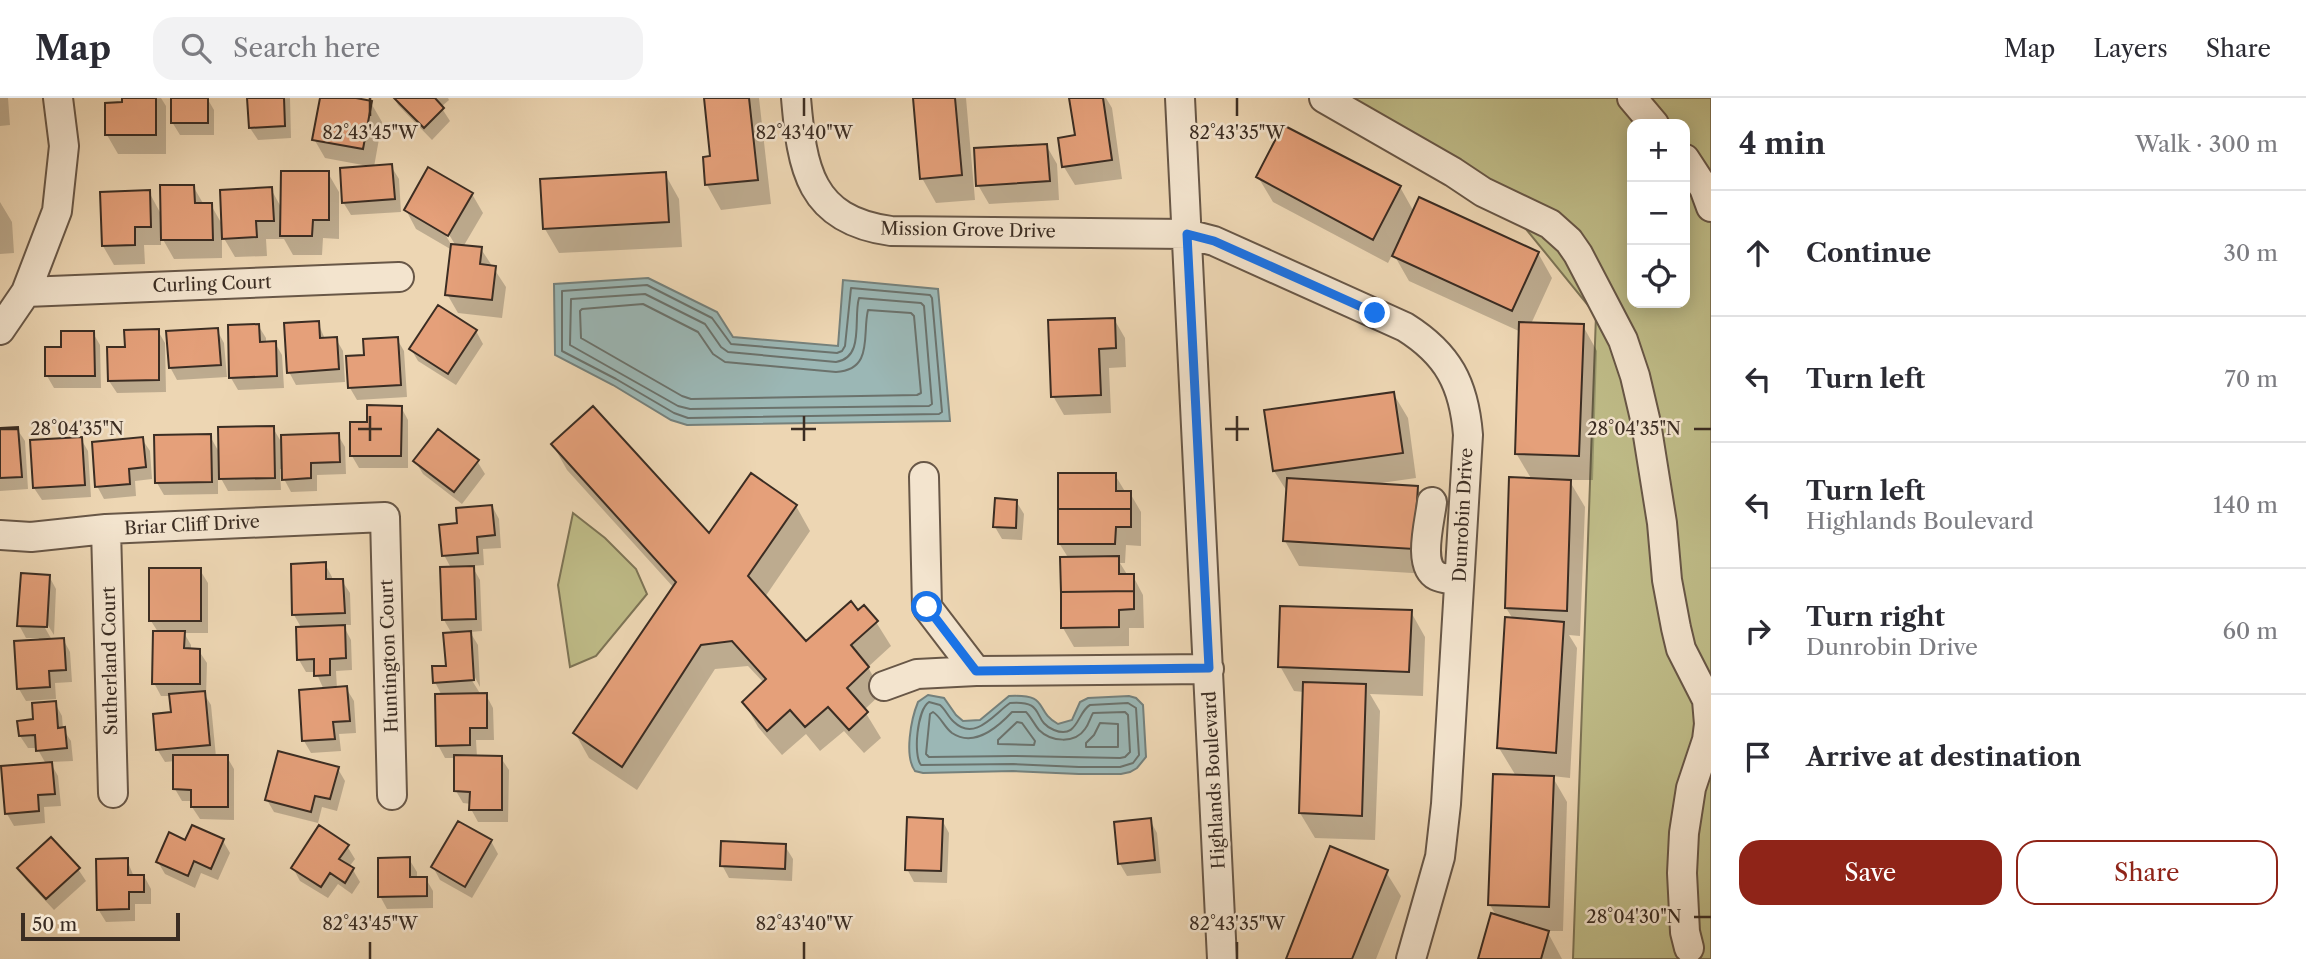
<!DOCTYPE html>
<html lang="en">
<head>
<meta charset="utf-8">
<style>
	:root { --surface:#fff; --page:#f2f2f3; --text:#2b2b33; --muted:#7c7c81; --line:#e1e1e2; --accent:#8f2418 }
	body { margin:0; font-family:"Libre Caslon Text",serif; background:var(--page); color:var(--text) }
	.controls { position:absolute; right:21px; top:21px; display:grid; overflow:hidden; border-radius:14px; box-shadow:0 4px 18px #0003 }
	.controls button { width:63px; height:63px; display:grid; place-items:center; padding:0; border:0; border-bottom:2px solid var(--line); background:var(--surface); color:var(--text); font:35px sans-serif }
	.scale { position:absolute; left:21px; bottom:18px; width:159px; box-sizing:border-box; padding-left:7px; border:4px solid #3b2d23; border-top:0; font-size:19px; line-height:24px; white-space:nowrap; color:#3b2d23; -webkit-text-stroke:5px #f3e4ce; paint-order:stroke }
	.stop { position:absolute; width:21px; height:21px; margin:-16px; border:5px solid #1a73e8; border-radius:50%; background:#fff }
	.stop.end { background:#1a73e8; border-color:#fff; box-shadow:0 2px 7px #0008 }
	.list { margin:0; padding:0; list-style:none }
	h2 { display:flex; justify-content:space-between; align-items:center; height:91px; margin:0; padding:0 28px; font-size:30px }
	h2 small { font-size:23px; font-weight:400; color:var(--muted) }
	.list li { display:grid; grid-template-columns:46px 1fr auto; gap:21px; align-items:center; box-sizing:border-box; height:126px; padding:0 28px; border-top:2px solid var(--line) }
	.list b { display:block; font-size:26px; white-space:nowrap }
	.list p { margin:0; font-size:23px; white-space:nowrap; color:var(--muted) }
	.list em { font-size:23px; font-style:normal; color:var(--muted) }
	.actions { display:flex; gap:14px; padding:21px 28px }
	.actions a { flex:1; padding:16px 0; border:2px solid var(--accent); border-radius:21px; text-align:center; font-size:24px; color:var(--accent) }
	.actions .main { background:var(--accent); color:#fff }
	.icon { flex:none; width:38px; height:38px; fill:none; stroke:currentColor; stroke-width:2; stroke-linecap:round; stroke-linejoin:round }
	.map { position:relative; flex:none; width:1711px; height:861px; overflow:hidden }
	header { display:flex; align-items:center; gap:42px; box-sizing:border-box; height:98px; padding:0 35px; background:var(--surface); border-bottom:2px solid var(--line) }
	header strong { font-size:33px }
	nav { display:flex; gap:38px; margin-inline-start:auto; font-size:24px }
	.search { width:490px; height:63px; background:var(--page); display:flex; align-items:center; gap:18px; box-sizing:border-box; padding:0 24px; border-radius:21px; color:var(--muted); font-size:26px }
	main { display:flex }
	aside { flex:1; background:var(--surface) }
	.map>svg:first-child { display:block }
	.green { fill:#bfbc88; stroke:#7d7456; stroke-width:2; fill-rule:evenodd }
	.water { fill:#9bb7b5; stroke:#75807b; stroke-width:2 }
	.shadow { fill:#0003; fill-rule:evenodd }
	.lines { fill:none; stroke-linecap:round; stroke-linejoin:round }
	.shore { stroke:#6b726c; stroke-width:2 }
	.building { fill:#e5a07a; stroke:#3b2d23; stroke-width:2 }
	.minor-casing { stroke:#685747; stroke-width:32 }
	.minor { stroke:#f3e4ce; stroke-width:28 }
	.route { stroke:#1a73e8; stroke-width:9 }
	.ticks { fill:none; stroke:#3b2d23; stroke-width:2.5 }
	.labels { text-anchor:middle; dominant-baseline:central; stroke-width:5; stroke-linejoin:round; paint-order:stroke }
	.street-label { font-size:18px; fill:#3b2d23; stroke:#f3e4ce }
	.ticks-label { font-size:18px; text-anchor:middle; fill:#3b2d23; stroke:#f3e4ce; stroke-width:5; stroke-linejoin:round; paint-order:stroke }
</style>
</head>
<body>
<header>
<strong>Map</strong>
<div class="search"><svg class="icon" aria-label="search" viewBox="0 0 24 24"><circle cx="10" cy="10" r="6"/><path d="M15 15l6 6"/></svg>Search here</div>
<nav><a>Map</a><a>Layers</a><a>Share</a></nav>
</header>
<main>
<div class="map">
<svg width="1711" height="861" viewBox="0 0 1711 861">
	<rect width="100%" height="100%" fill="#edd6b3"/>
	<filter id="stains"><feTurbulence type="fractalNoise" baseFrequency=".00286" numOctaves="4"/><feColorMatrix values="0 0 0 0 .2 0 0 0 0 .09 0 0 0 0 .02 0 0 0 .5 -.17"/></filter>
	<radialGradient id="worn" r=".72"><stop offset=".6" stop-color="#630" stop-opacity="0"/><stop offset="1" stop-color="#630" stop-opacity=".3"/></radialGradient>
	<path class="green" d="M1320,0H1711V861H1573L1596,217L1526,131ZM1632,26H1685V205H1632Z
		M573,415L605,440L636,471L647,496L596,558L570,569L558,487Z"/>
	<path class="water" d="M648,180L717,214L733,239L838,248L843,182L938,191L950,323L687,327L671,322L613,287L555,257L554,186Z
		M928,597L944,600L956,617L963,623L980,622L1009,598C1051,596 1033,612 1058,626L1072,622L1080,604L1088,600L1129,598L1136,600L1143,607L1146,659L1137,670L1130,674L1121,676H1079L1013,673L923,675L915,673C904,658 911,621 918,604Z"/>
	<path class="shadow" d="M0,0H8L10,27L0,28Z
		M123,0H161L166,8V56H118L107,37L123,6Z
		M172,0H207L214,12V37H180L172,24Z
		M249,0H290L291,40L258,42L250,30Z
		M322,0H346L371,5L382,24L374,69L391,68L399,81L401,114L351,117L343,104L368,68L325,60L314,41Z
		M394,0H448L449,2L441,9L450,23L432,42L398,7Z
		M705,0H759L771,106L721,112L707,87L704,60H712Z
		M915,0H966L975,102L936,105L922,80Z
		M1071,0H1106L1112,10L1122,81L1075,87L1064,69L1076,39Z
		M1046,47L1057,66L1059,102L989,106L978,87Z
		M328,75L339,94V141L323,140L322,157H293L284,141H266L267,158L235,159L222,137V160L174,161L161,138V147H144L145,166L114,167L103,148L149,94L162,118L193,88L204,107H211L223,128L271,91L282,111Z
		M665,76L679,101L682,149L559,155L545,131Z
		M1258,79L1400,89L1414,114L1538,155L1552,180L1531,226L1583,228L1597,253L1593,382H1569L1585,409L1580,538L1569,537L1577,550L1570,680L1552,678L1567,704L1563,833H1547L1562,861H1479L1497,819L1490,807L1516,678L1499,650L1513,521L1506,510L1532,382L1516,355L1521,234L1409,183L1393,155L1388,165L1273,104Z
		M472,96L483,115L463,149L481,151L506,189L502,220L458,215L447,196L452,152L416,131L406,112ZM445,130L456,148H452L442,131Z
		M0,104L12,124L14,155L0,156Z
		M1114,221L1125,240L1126,269L1109,270L1111,315L1064,317L1053,298Z
		M318,225L325,241H336L343,253L345,284L296,287L289,274Z
		M258,227L266,240V245H275L282,257L284,290L238,292L231,280Z
		M217,232L224,245L227,279L177,282L170,269Z
		M158,233L165,245L166,294L117,295L109,283L126,251Z
		M476,233L483,246L456,287L418,263L411,251Z
		M93,235L100,247L101,290H54L47,278L63,250Z
		M397,241L404,253L407,299L357,302L350,290L365,259Z
		M1393,295L1408,320L1416,380L1374,386L1417,390L1431,415L1428,476L1299,468L1285,443L1288,395L1274,373Z
		M401,309L408,322V370H359L352,358L369,326Z
		M273,330L283,347L338,337L345,349L346,376L317,377V393L291,394L284,381V371H280L281,392L228,393L218,375V396L164,397L157,385L210,338L220,356Z
		M17,331L25,343L28,391L0,393V332Z
		M81,341L88,353L91,399L42,402L34,390Z
		M142,341L150,353L152,381L135,383L136,398L104,401L97,388Z
		M553,347L709,438L796,408L810,433L765,499L806,546L858,515L876,524L891,548L868,569L882,595L864,612L881,640L864,655L844,633L820,653L806,636L782,657L758,629L744,604L764,585L748,568L715,571L637,692L589,660L575,635L674,490L567,372Z
		M415,363H477L485,376L462,406L423,376Z
		M1115,377L1126,395H1130L1141,414V448L1126,447L1125,465H1120L1128,478H1133L1143,497L1144,530H1129V548L1074,549L1063,530L1069,461L1059,445Z
		M1016,403L1024,416L1022,442L1002,441L995,429Z
		M492,408L499,421L501,450L483,451L484,467L472,468L480,482L482,533L470,534L478,547L480,589L472,574L468,576L481,597H486L493,610L494,642H476L477,659L501,660L509,672L508,724H478L471,711V706L463,705L456,693V660H445L438,647L442,598L435,584L448,569L452,536L444,522L451,470L444,457L459,427Z
		M325,466L332,479V483H342L350,495L351,527H343L351,542L352,572L336,573L337,591L346,590L354,603L356,635L339,636L341,653L311,655L304,643L324,592L316,574H306L299,562L302,531L294,517Z
		M200,472L208,485V535H184L191,547V552L199,553L207,565L206,599L211,607L216,659H227L234,671V722L200,721L192,709V703H182L175,691V663L165,664L157,651L173,616L171,598H161L154,585L158,534L151,523Z
		M49,478L56,491L54,537L44,521L41,523L52,542L63,541L70,554L72,584L55,585L56,601L26,603L19,591L39,540H26L19,527Z
		M1411,514L1425,539L1423,598L1370,596L1380,613L1375,742L1315,740L1300,715L1304,594L1294,593L1280,568Z
		M55,605L62,618L63,631L71,643L73,663L50,664L58,678L61,708L44,709L45,725L14,728L7,716L46,666L37,650H28L20,638Z
		M338,671L345,683L337,713L322,709L318,725L274,714L267,702Z
		M942,722L949,735L947,785L914,784L907,771Z
		M1150,722L1157,735L1161,775L1127,778L1120,766L1115,726Z
		M223,743L230,755L218,782L201,775L195,790L165,776L158,764L186,744Z
		M491,743L498,756L472,800L440,782L433,769Z
		M347,748L355,761L349,769L353,772L360,784L352,796L338,786L328,800L300,783L293,770Z
		M785,748L793,761L792,783L729,780L722,767Z
		M409,761L417,774V781H426L433,793V810L387,811L380,798Z
		M127,762L134,779L144,778L151,791V806H135V823L106,824L98,811Z
		M19,770L78,771L86,783L54,812L26,782Z
		M1386,774L1401,798L1376,861H1287Z"/>
	<g class="lines">
		<path class="shore" d="M647,187L712,220L731,246L837,255L842,253L845,248L851,190L930,197L932,200L942,314L939,316L688,320L674,315L616,281L562,253V193Z
			M645,196L705,226L721,249L728,254L836,264C865,260 853,220 859,200L921,205L924,208L932,306L929,308L690,311L678,308L570,247L571,201Z
			M643,206L698,234L713,256L725,264L836,274C874,272 862,236 868,212L911,215L914,218L921,295L917,297L691,301L682,298L581,240L580,213L582,211Z
			M929,604L940,607C946,612 948,619 954,624C975,644 994,616 1010,605C1047,602 1031,623 1054,632C1078,642 1077,614 1090,607L1128,605L1136,610L1139,657L1133,665L1120,669H1079L1013,666L921,667C913,657 917,612 929,604Z
			M933,614C941,619 944,629 952,635C974,650 998,629 1012,614H1026C1031,619 1034,626 1039,632C1051,644 1075,646 1085,631C1089,626 1090,620 1093,615L1125,614L1128,617L1130,654L1125,659L1120,660L1013,658L929,659L926,656L930,616Z
			M1017,624L1022,625L1035,643L1034,647L998,646V642Z
			M1100,625L1118,626V649H1086V645L1094,637Z"/>
	</g>
	<path class="building" d="M122,0H156V37H105V5L122,4Z
		M171,0H208V25H171Z
		M247,0H284L285,28L249,30Z
		M320,0H356L372,3L363,51L312,42Z
		M394,0H435L444,10L424,30Z
		M704,0H749L758,82L705,87L703,59L710,58Z
		M913,0H955L962,77L920,81Z
		M1069,0H1103L1112,62L1062,69L1058,40L1075,37Z
		M1283,27L1401,88L1373,142L1256,79Z
		M1047,46L1050,83L976,88L974,50Z
		M392,66L395,101L342,105L340,70Z
		M428,69L473,95L448,138L404,112Z
		M281,73H329V122H313L312,138H280Z
		M666,74L669,124L543,131L540,81Z
		M160,87H194L195,105H212L213,142H161Z
		M272,89L274,123H256L257,139L222,141L220,92Z
		M150,92L151,129H135V147L102,148L100,94Z
		M1419,99L1539,154L1512,213L1392,158Z
		M451,146L482,149L480,166L496,168L492,202L445,197Z
		M438,207L477,232L448,276L409,251Z
		M1115,220L1116,250L1099,251L1101,297L1051,299L1048,222Z
		M319,223L320,240L337,239L339,271L287,275L284,225Z
		M1519,224L1584,226L1579,358L1515,356Z
		M259,226L260,244L276,243L277,278L229,280L228,227Z
		M218,230L221,267L169,270L166,233Z
		M159,231V282L108,283L107,249H125L124,232Z
		M61,233H94L95,278H45V249H61Z
		M398,239L401,287L348,290L346,258L364,257L363,241Z
		M1394,294L1403,355L1273,373L1264,312Z
		M367,307L402,308L401,358H350V324H367Z
		M593,308L709,435L751,375L797,407L748,478L806,543L851,503L858,512L864,507L878,523L851,547L869,569L847,590L868,614L849,632L828,609L805,629L790,612L767,633L742,604L766,581L732,543L701,547L622,669L573,635L676,484L551,346Z
		M274,328L275,380L219,381L218,329Z
		M18,329L22,379L0,380V330Z
		M438,331L479,362L454,394L413,363Z
		M339,335L340,364L311,365V380L282,382L281,337Z
		M211,336L212,384L155,385L154,337Z
		M82,339L85,387L33,390L30,342Z
		M143,339L146,369L129,371L130,386L95,389L92,344Z
		M1058,375H1116V393H1131V411H1058Z
		M1509,379L1571,382L1567,513L1505,510Z
		M1287,380L1418,388L1414,451L1283,443Z
		M995,400L1017,402L1016,430L993,429Z
		M492,407L495,437L477,439L478,455L442,458L439,427L457,425L456,410Z
		M1058,411H1131V429H1116L1115,446H1058Z
		M1119,458V476H1134V493L1061,494L1060,459Z
		M326,464V481H343L345,515L292,517L291,466Z
		M474,468L476,521L442,522L440,469Z
		M149,470H201V523H149Z
		M21,475L50,477L47,529L17,528Z
		M1134,493V511L1119,512V529L1061,530V494Z
		M1280,508L1412,512L1409,574L1278,569Z
		M1505,519L1564,524L1556,655L1497,650Z
		M345,527L346,560L330,561V577L314,578V561L297,562L296,529Z
		M153,533H185L184,550L200,551V586H152Z
		M471,533L474,582L433,585L432,568H446L443,535Z
		M64,540L66,572L49,573L50,589L17,591L14,543Z
		M1303,584L1366,586L1362,718L1299,715Z
		M347,588L350,623L333,624L335,641L302,643L299,592Z
		M205,593L210,647L156,652L153,616L171,614L169,596Z
		M487,595V630H470V647L436,648L435,596Z
		M56,603L58,630L65,629L67,650L36,653L35,637L19,638L17,623L33,621L32,605Z
		M278,653L339,669L330,701L315,698L311,714L265,702Z
		M173,657H228V709H191V692L173,691Z
		M454,657L502,658V712H469L470,694L454,693Z
		M52,664L55,696L38,697L39,713L5,716L1,668Z
		M1493,676L1554,678L1549,809L1488,807Z
		M907,719L943,721L941,773L905,772Z
		M1151,720L1155,762L1118,766L1114,724Z
		M458,723L492,742L465,789L431,769Z
		M192,727L224,741L211,771L194,763L188,778L156,764L169,734L185,742Z
		M319,727L349,747L339,761L354,770L345,785L330,775L321,789L291,770Z
		M51,739L80,770L46,801L17,770Z
		M721,743L786,746L785,771L720,768Z
		M1330,748L1388,772L1352,861H1286Z
		M410,759V779H427V798L378,799V760Z
		M128,760V777H144V794H129V811L97,812L96,761Z
		M1491,815L1549,833L1541,861H1478Z"/>
	<g class="lines">
		<g class="minor-casing">
			<path id="minor" d="M796,0C802,70 809,122 891,133L1187,136L1214,143L1405,229C1448,256 1464,286 1468,337L1446,706L1440,759L1411,861
				M1180,0L1222,861
				M1324,0L1453,74L1483,94L1550,126L1569,143L1578,156L1623,242L1635,278L1646,325L1662,425L1667,482L1676,530L1681,551L1707,602L1709,626L1707,642L1691,690L1684,735L1682,775L1685,834L1689,850
				M1632,0L1654,26
				M1685,61L1704,90L1711,109
				M26,194L399,179
				M0,232L26,194L57,113L64,48L58,0
				M924,379L927,509L976,573
				M1432,404C1430,423 1417,468 1437,478C1443,481 1453,481 1459,483
				M106,431L113,695
				M0,437L31,439L106,431L385,419L392,697
				M884,588L917,576L976,573L1209,571"/>
		</g>
		<use href="#minor" class="minor"/>
	</g>
	<g class="lines">
		<path class="route" d="M927,509L976,573L1209,570L1187,136L1214,143L1375,215"/>
	</g>
	<path class="ticks" d="M370,0V18M804,0V18M1237,0V18M370,318V343M804,318V343M1237,318V343M0,331H18M358,331H382M791,331H816M1225,331H1249M1694,331H1711M1694,819H1711M370,844V861M804,844V861M1237,844V861"/>
	<g class="labels">
		<g class="street-label">
			<text transform="translate(968 132) rotate(1)">Mission Grove Drive</text>
			<text transform="translate(212 186) rotate(-2)">Curling Court</text>
			<text transform="translate(1463 417) rotate(-87)">Dunrobin Drive</text>
			<text transform="translate(192 427) rotate(-3)">Briar Cliff Drive</text>
			<text transform="translate(389 558) rotate(-92)">Huntington Court</text>
			<text transform="translate(110 563) rotate(-91)">Sutherland Court</text>
			<text transform="translate(1214 682) rotate(-93)">Highlands Boulevard</text>
		</g>
	</g>
	<g class="ticks-label">
		<text x="370" y="41">82°43'45"W</text>
		<text x="804" y="41">82°43'40"W</text>
		<text x="1237" y="41">82°43'35"W</text>
		<text x="77" y="337">28°04'35"N</text>
		<text x="1634" y="337">28°04'35"N</text>
		<text x="1634" y="825">28°04'30"N</text>
		<text x="370" y="832">82°43'45"W</text>
		<text x="804" y="832">82°43'40"W</text>
		<text x="1237" y="832">82°43'35"W</text>
	</g>
	<rect width="100%" height="100%" filter="url(#stains)"/>
	<rect width="100%" height="100%" fill="url(#worn)"/>
</svg>
<div class="controls">
<button>+</button>
<button>−</button>
<button><svg class="icon" aria-label="locate" viewBox="0 0 24 24"><circle cx="12" cy="12" r="6"/><path d="M12 2v4M12 18v4M2 12h4M18 12h4"/></svg></button>
</div>
<div class="scale">50 m</div>
<div class="stop" style="left:927px;top:509px"></div>
<div class="stop end" style="left:1375px;top:215px"></div>
</div>
<aside>
<h2>4 min<small>Walk · 300 m</small></h2>
<ul class="list">
<li><svg class="icon" aria-label="ahead" viewBox="0 0 24 24"><path d="M12 20V5M6 11l6-6 6 6"/></svg><div><b>Continue</b></div><em>30 m</em></li>
<li><svg class="icon" aria-label="left" viewBox="0 0 24 24"><path d="M17 20v-9H6M10 6l-5 5 5 5"/></svg><div><b>Turn left</b></div><em>70 m</em></li>
<li><svg class="icon" aria-label="left" viewBox="0 0 24 24"><path d="M17 20v-9H6M10 6l-5 5 5 5"/></svg><div><b>Turn left</b><p>Highlands Boulevard</p></div><em>140 m</em></li>
<li><svg class="icon" aria-label="right" viewBox="0 0 24 24"><path d="M7 20v-9h11M14 6l5 5-5 5"/></svg><div><b>Turn right</b><p>Dunrobin Drive</p></div><em>60 m</em></li>
<li><svg class="icon" aria-label="arrive" viewBox="0 0 24 24"><path d="M6 21V4h12l-3 4 3 4H6"/></svg><div><b>Arrive at destination</b></div></li>
</ul>
<div class="actions"><a class="main">Save</a><a>Share</a></div>
</aside>
</main>
</body>
</html>
